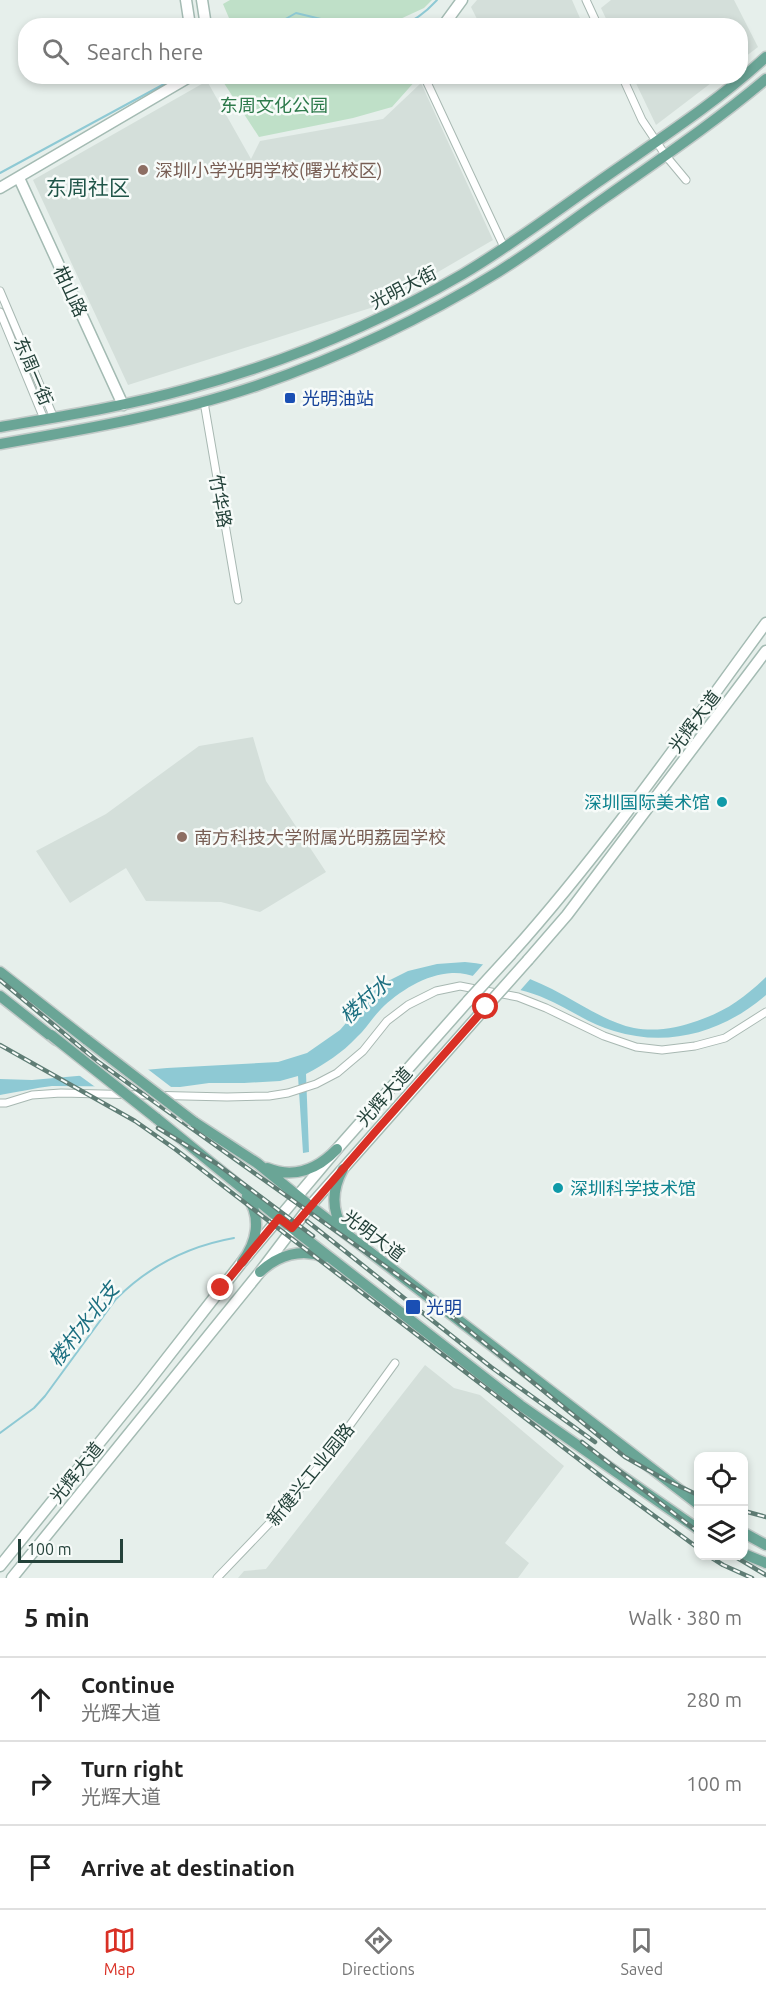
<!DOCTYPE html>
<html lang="en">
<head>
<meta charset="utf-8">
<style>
	:root { --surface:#fff; --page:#f6f6f6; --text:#222; --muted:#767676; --line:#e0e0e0; --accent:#d93025 }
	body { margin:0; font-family:Ubuntu,"Noto Sans SC",sans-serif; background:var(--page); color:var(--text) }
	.controls { position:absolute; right:18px; bottom:18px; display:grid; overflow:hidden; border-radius:12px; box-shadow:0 3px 9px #0003 }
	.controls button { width:54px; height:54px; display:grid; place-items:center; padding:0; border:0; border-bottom:2px solid var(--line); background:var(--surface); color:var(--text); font:30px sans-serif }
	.scale { position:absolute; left:18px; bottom:15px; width:105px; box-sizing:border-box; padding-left:6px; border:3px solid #24423a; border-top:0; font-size:16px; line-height:21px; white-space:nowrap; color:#24423a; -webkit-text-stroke:4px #f7fbf9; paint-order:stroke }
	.stop { position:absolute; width:18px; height:18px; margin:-14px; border:4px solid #d93025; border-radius:50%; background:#fff }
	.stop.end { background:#d93025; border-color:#fff; box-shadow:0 2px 6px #0008 }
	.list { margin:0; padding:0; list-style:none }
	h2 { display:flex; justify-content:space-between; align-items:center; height:78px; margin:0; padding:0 24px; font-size:26px }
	h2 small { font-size:20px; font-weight:400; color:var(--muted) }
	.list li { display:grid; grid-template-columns:39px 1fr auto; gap:18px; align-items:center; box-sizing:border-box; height:84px; padding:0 24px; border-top:2px solid var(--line) }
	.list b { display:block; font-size:22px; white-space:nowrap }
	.list p { margin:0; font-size:20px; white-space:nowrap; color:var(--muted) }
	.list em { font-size:20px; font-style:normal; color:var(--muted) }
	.icon { flex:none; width:33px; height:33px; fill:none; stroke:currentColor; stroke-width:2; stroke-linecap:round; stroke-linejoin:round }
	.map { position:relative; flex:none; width:766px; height:1578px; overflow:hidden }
	.search { position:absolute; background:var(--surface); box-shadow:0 3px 9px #0003; left:18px; right:18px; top:18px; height:66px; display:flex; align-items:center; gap:15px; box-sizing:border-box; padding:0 21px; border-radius:24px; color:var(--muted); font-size:22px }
	.sheet { height:330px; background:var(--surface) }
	nav { display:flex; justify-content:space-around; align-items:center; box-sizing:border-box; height:84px; border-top:2px solid var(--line); background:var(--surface); font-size:16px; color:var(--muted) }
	nav a { display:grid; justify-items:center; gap:3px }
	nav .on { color:var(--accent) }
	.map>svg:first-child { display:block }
	.built { fill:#d4dfda }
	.green { fill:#bfe0c8 }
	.water { fill:#8ec9d4 }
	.pier { fill:#e6efeb }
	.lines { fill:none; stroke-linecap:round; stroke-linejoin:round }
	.stream { stroke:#8ec9d4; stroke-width:2 }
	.street-casing { stroke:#a8b8b2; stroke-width:9 }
	.secondary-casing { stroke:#a4bbb3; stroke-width:13 }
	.primary-casing { stroke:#c2cac8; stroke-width:13 }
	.street { stroke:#fff; stroke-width:7 }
	.secondary { stroke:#fff; stroke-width:10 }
	.primary { stroke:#6aa596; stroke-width:10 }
	.rail-casing { stroke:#5f7d75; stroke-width:4.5 }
	.rail { stroke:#f7fbf9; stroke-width:2; stroke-dasharray:7; stroke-linecap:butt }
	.secondary-bridge-casing { stroke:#a4bbb3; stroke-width:13; stroke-linecap:butt }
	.primary-bridge-casing { stroke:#c2cac8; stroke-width:13; stroke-linecap:butt }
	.secondary-bridge { stroke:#fff; stroke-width:10 }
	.primary-bridge { stroke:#6aa596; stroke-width:10 }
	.route { stroke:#d93025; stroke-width:8 }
	.education-dot { fill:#8d6e63; stroke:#f7fbf9; stroke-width:2 }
	.transit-dot { fill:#1a4fb4; stroke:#f7fbf9; stroke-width:2 }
	.culture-dot { fill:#0f9aa8; stroke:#f7fbf9; stroke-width:2 }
	.labels { text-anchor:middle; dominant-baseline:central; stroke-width:5; stroke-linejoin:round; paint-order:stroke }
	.park-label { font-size:18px; fill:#2d7a4b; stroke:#f7fbf9 }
	.education-label { font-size:18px; fill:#785e54; stroke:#f7fbf9; text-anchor:start }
	.street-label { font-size:18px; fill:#24423a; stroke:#f7fbf9 }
	.transit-label { font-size:18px; fill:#164399; stroke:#f7fbf9; text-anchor:start }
	.culture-label { font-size:18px; fill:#0d838f; stroke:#f7fbf9; text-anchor:end }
	.water-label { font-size:20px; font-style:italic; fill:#1c6f80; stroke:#f7fbf9 }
	.quarter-label { font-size:21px; fill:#1f5548; stroke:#f7fbf9 }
</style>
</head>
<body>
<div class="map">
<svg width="766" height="1578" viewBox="0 0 766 1578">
	<rect width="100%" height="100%" fill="#e6efeb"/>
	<path class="built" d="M477,0H572L583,25H480L471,7Z
		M611,0H734L758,47L741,60L740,26L609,25L601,8Z
		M633,77H719L656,125Z
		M207,81L251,159L260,141L383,119L421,83L493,240L383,304L128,385L33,180Z
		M253,737L266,781L326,872L260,912L221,902L146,901L126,868L70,903L36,851L106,814L199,746Z
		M425,1365L454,1388L480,1395L564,1466L505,1543L529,1563L518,1578H238L244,1571L266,1569Z"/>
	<path class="green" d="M230,0H432L424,8L398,20L399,26L232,25L223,4Z
		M416,76L417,79L392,107L353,118L259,137L220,77Z"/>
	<path class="water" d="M465,962C494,964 525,976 552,989C578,1002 605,1022 634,1028C656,1032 677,1028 697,1021C726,1011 744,998 766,977V995C723,1032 669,1048 614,1031C589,1024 568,1008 544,998C532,992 514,989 501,985C486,981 468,972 452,973C426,974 398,992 381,1009C372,1018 366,1029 357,1037C342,1053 325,1064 306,1074L309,1152L303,1153L298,1076L280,1081L244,1083H209L180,1087L52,1086C35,1088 18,1092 0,1095V1079L32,1080L167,1068L278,1062L307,1053L340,1030L378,986L408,971L437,964Z"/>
	<path class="pier" d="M486,961L532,977L517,994L470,979Z
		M145,1067L175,1090L98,1089L76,1073Z"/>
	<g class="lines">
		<path class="stream" d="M273,26L296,13L350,26
			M400,26C415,21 427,11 437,0
			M0,173L179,76
			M0,1433L34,1408L45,1396L116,1299C148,1267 189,1246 234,1238"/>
		<g class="street-casing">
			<path id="street" d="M586,0L598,26
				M424,76L504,247
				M622,76L642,120L666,156L686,180
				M0,291L54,418
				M0,312L44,419
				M204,402L238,600
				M0,1103H6L32,1095L61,1093L227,1097L269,1096L288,1093L316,1084L337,1073L363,1051L387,1021L408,1005L436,991L460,986L518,997L546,1008L604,1036L636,1047L662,1050L695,1046L725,1038L766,1012
				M217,1578L283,1509L326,1458L395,1363"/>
		</g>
		<g class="secondary-casing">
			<path id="secondary" d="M186,0L190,26
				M202,0L206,26
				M289,26H292
				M443,26L462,0
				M19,178L123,405
				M0,188L191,76
				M511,954C604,850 684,735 766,623
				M528,960L567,915L766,651
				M0,1566L142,1390L242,1262L337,1149L468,1001
				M12,1578L260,1272L310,1206L486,1007"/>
		</g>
		<g class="primary-casing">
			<path id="primary" d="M0,427C63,416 126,406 187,389C283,363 377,324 463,274C510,246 554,213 598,182C655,142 715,104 766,57
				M0,444C87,429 173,414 256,386C340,357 422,319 498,272C535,249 570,222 606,197C660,159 715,122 766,79
				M0,972L87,1040
				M0,996L56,1040
				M156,1118L279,1218L520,1405L698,1529
				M194,1122L257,1163L310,1206L698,1504
				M267,1168C294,1179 318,1169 337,1149
				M343,1229C331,1209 332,1189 343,1169
				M242,1262C257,1242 262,1218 247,1196
				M260,1272C278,1255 301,1248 325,1257
				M744,1533L766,1545
				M744,1554L766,1563"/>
		</g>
		<use href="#street" class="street"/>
		<use href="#secondary" class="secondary"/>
		<use href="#primary" class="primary"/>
		<g class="rail-casing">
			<path id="rail" d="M0,980L97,1061L423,1293L625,1457L664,1479L698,1495
				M0,1045L135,1121L175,1149L611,1484L698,1548
				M158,1128L217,1164L313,1236
				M307,1221L491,1367L595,1442
				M582,1442L698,1532
				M744,1511L766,1517
				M709,1556L723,1565L752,1578
				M734,1556L766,1575"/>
		</g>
		<use href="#rail" class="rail"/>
		<g class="secondary-bridge-casing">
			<path id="secondary-bridge" d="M468,1001L511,954
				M486,1007L528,960"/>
		</g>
		<g class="primary-bridge-casing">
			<path id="primary-bridge" d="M51,1035L156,1118
				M87,1040L194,1122"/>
		</g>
		<use href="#secondary-bridge" class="secondary-bridge"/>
		<use href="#primary-bridge" class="primary-bridge"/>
	</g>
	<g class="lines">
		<path class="route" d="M221,1288L279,1218L292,1228L376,1131L486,1007"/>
	</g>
	<g class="education-dot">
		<circle cx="143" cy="170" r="6"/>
		<circle cx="182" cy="837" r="6"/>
	</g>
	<g class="transit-dot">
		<rect x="284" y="392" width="12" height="12" rx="3"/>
		<rect x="405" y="1299" width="16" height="16" rx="3"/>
	</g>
	<g class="culture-dot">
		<circle cx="722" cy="802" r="6"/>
		<circle cx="558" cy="1188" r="6"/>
	</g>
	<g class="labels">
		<g class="park-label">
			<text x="274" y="105">东周文化公园</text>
		</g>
		<g class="education-label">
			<text x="155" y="170">深圳小学光明学校(曙光校区)</text>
			<text x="194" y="837">南方科技大学附属光明荔园学校</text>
		</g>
		<g class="street-label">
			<text transform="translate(403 287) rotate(-27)">光明大街</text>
			<text transform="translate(71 291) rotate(65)">柑山路</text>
			<text transform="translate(34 371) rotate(67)">东周一街</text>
			<text transform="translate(221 501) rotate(80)">竹华路</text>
			<text transform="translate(694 721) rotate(-53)">光辉大道</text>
			<text transform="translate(384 1096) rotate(-48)">光辉大道</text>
			<text transform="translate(374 1235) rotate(37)">光明大道</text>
			<text transform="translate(76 1472) rotate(-51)">光辉大道</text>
			<text transform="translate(310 1474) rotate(-51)">新健兴工业园路</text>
		</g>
		<g class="transit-label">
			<text x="302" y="398">光明油站</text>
			<text x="426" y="1307">光明</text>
		</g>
		<g class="culture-label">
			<text x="710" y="802">深圳国际美术馆</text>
			<text x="570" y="1188" text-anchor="start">深圳科学技术馆</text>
		</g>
		<g class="water-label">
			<text transform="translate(365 999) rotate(-42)">楼村水</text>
			<text transform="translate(83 1324) rotate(-52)">楼村水北支</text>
		</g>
		<g class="quarter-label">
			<text x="88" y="187">东周社区</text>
		</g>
	</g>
</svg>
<div class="controls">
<button><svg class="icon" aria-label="locate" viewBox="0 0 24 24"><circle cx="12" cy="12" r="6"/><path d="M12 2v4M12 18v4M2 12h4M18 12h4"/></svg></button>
<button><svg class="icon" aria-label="layers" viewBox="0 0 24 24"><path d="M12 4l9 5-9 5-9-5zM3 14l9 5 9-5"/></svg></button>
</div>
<div class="scale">100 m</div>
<div class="stop" style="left:486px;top:1007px"></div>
<div class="stop end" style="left:221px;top:1288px"></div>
<div class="search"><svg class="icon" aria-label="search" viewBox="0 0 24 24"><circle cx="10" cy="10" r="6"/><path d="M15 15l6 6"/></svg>Search here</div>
</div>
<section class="sheet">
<h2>5 min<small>Walk · 380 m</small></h2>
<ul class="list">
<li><svg class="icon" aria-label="ahead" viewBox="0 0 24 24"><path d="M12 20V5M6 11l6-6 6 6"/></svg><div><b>Continue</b><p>光辉大道</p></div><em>280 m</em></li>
<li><svg class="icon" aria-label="right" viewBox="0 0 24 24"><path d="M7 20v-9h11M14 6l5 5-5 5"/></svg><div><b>Turn right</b><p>光辉大道</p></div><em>100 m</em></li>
<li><svg class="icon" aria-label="arrive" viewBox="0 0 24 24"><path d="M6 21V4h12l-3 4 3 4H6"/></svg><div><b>Arrive at destination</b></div></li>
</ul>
</section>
<nav>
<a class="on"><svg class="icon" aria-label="map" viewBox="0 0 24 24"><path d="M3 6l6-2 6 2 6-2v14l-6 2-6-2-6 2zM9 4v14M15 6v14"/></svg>Map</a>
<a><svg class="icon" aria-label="directions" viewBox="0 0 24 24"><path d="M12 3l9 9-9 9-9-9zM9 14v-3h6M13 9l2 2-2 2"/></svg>Directions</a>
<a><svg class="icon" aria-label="saved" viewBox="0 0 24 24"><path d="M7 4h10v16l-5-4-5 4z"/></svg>Saved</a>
</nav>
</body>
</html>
